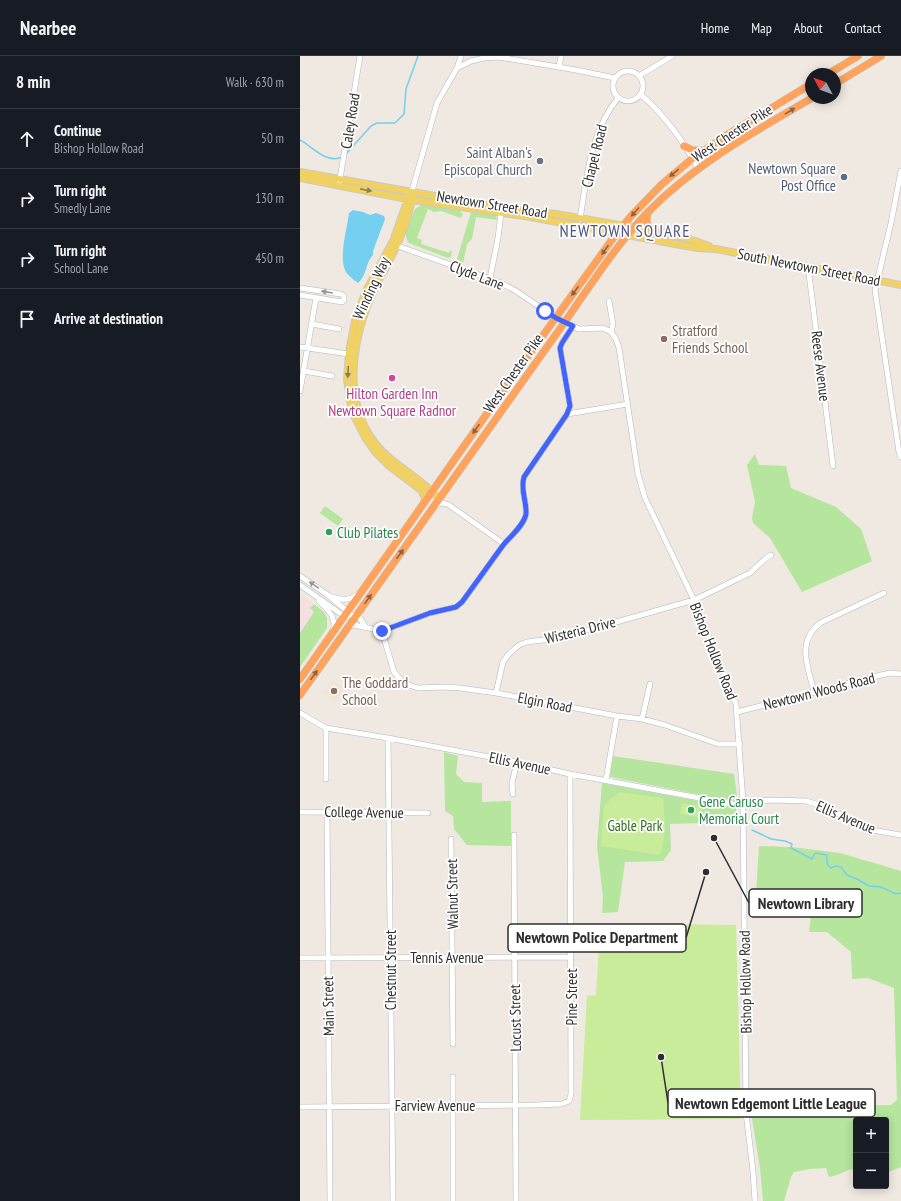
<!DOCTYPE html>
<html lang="en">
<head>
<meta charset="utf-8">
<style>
	:root { --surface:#171b24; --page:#242831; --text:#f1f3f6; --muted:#9ea1a6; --line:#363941 }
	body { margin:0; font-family:"PT Sans Narrow",sans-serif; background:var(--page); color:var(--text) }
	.controls { position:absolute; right:12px; bottom:12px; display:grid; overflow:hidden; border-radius:4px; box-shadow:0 2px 10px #0003 }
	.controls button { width:36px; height:36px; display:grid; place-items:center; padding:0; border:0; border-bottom:1px solid var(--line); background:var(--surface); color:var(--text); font:20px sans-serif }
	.compass { position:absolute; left:505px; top:12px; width:36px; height:36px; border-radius:50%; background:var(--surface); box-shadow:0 2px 10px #0003; rotate:311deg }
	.stop { position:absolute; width:12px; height:12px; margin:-9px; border:3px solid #4264fb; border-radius:50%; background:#fff }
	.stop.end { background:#4264fb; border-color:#fff; box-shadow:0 1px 4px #0008 }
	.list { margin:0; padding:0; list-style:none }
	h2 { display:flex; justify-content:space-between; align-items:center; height:52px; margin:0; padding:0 16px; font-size:17px }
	h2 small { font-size:13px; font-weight:400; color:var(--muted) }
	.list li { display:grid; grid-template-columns:26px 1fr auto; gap:12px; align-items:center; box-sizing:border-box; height:60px; padding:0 16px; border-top:1px solid var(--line) }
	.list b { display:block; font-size:15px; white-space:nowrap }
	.list p { margin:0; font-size:13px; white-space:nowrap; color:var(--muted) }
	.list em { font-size:13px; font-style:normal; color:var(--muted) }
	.icon { flex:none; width:22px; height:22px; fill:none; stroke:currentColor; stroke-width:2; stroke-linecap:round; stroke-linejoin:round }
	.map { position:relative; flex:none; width:601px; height:1145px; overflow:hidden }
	header { display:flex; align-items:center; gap:24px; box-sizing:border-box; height:56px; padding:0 20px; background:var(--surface); border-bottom:1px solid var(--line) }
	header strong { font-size:19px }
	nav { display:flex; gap:22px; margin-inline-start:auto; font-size:14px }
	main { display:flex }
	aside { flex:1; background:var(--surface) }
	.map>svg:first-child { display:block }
	.education { fill:#f0e6d1 }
	.medical { fill:#f5dfe0 }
	.green { fill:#b6e59e }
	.pitch { fill:#c9ec9a }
	.water { fill:#75cff0 }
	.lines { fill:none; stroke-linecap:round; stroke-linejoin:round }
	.stream { stroke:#75cff0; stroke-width:1.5 }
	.minor-casing { stroke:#b4b7c1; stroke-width:6 }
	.major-casing { stroke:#c9c9c9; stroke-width:8 }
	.highway-casing { stroke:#c9c9c9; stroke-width:8 }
	.minor { stroke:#fff; stroke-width:5 }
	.major { stroke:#f2d163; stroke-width:6 }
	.highway { stroke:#ffa35c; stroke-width:7 }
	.oneway { fill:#8c6343 }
	.oneway2 { fill:#908048 }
	.oneway3 { fill:#969696 }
	.route { stroke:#4264fb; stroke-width:5 }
	.worship-dot { fill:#6b7280; stroke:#fff; stroke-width:1.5 }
	.service-dot { fill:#5c6f8a; stroke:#fff; stroke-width:1.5 }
	.education-dot { fill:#8d6e63; stroke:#fff; stroke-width:1.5 }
	.hotel-dot { fill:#d1479c; stroke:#fff; stroke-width:1.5 }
	.leisure-dot { fill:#2e9e5b; stroke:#fff; stroke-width:1.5 }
	.labels { text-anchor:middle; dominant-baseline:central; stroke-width:3.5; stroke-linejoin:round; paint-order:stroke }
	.street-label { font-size:15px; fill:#2e2e2e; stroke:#fff }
	.worship-label { font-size:15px; fill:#5b616d; stroke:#fff; text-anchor:end }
	.service-label { font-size:15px; fill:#4e5e75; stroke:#fff; text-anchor:end }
	.education-label { font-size:15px; fill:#785e54; stroke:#fff; text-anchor:start }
	.hotel-label { font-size:15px; fill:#b23c85; stroke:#fff }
	.leisure-label { font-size:15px; fill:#27864d; stroke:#fff; text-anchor:start }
	.park-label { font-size:15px; fill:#2c6e1b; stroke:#fff }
	.quarter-label { font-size:17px; letter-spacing:1px; fill:#4d5680; stroke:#fff }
	.leader { fill:none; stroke:#2e2e2e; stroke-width:1.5 }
	.callout-dot { fill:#2e2e2e; stroke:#fff; stroke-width:1.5 }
	.callout { fill:#fff; stroke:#2e2e2e; stroke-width:1.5 }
	.callout-label { font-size:16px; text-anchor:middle; font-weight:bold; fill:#2e2e2e }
</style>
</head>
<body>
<header>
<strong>Nearbee</strong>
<nav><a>Home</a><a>Map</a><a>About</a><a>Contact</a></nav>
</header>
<main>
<aside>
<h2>8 min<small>Walk · 630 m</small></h2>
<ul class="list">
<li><svg class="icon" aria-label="ahead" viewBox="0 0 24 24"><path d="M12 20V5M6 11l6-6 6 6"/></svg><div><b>Continue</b><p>Bishop Hollow Road</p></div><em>50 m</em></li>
<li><svg class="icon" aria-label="right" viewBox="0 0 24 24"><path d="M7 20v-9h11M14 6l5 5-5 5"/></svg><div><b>Turn right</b><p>Smedly Lane</p></div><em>130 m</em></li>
<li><svg class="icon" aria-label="right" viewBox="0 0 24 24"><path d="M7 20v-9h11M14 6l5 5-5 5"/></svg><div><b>Turn right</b><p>School Lane</p></div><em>450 m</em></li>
<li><svg class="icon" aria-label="arrive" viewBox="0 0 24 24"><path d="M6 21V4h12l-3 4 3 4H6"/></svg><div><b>Arrive at destination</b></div></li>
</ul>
</aside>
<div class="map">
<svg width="601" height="1145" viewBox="0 0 601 1145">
	<rect width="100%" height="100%" fill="#efe9e1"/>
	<path class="education" d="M32,624L44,632L35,646L23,637Z"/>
	<path class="medical" d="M0,538L19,552L0,580Z"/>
	<path class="green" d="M123,148L158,153L163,158L161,162L141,155L134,156L128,153L117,182L122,184L121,188L149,197L150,194L152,195L151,201L148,202L109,187C101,178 111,163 115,153Z
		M171,156L196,159L197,164L176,161L172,183L167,188L163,207L157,203Z
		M455,398L459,409L486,410L491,432L536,451L561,473L572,505L502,536L470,482L453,467L452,462L455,446L447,409Z
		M25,450L43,463L38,470L20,457Z
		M14,548L24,556L27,562V572L0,611V577L14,556L10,552Z
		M144,696L158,700L156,718L164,726L182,727V746L211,745V790L167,789L154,773L153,760L145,755Z
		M313,700L434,718L438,746L310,721Z
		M302,727L436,752L437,766L370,768L371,794L363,805L325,806L318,856L302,857L303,841L297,790Z
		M459,790L491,791L540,797L601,815V1111L586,1117V1064H556V1113C546,1113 539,1120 529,1121L526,1112L510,1113L494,1116L491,1121L484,1145H463L460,1112L450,1051L591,1049L597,1044L594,932L568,922L552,923L551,896L527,876H509L513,846L487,834L485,843L456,839Z"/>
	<path class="pitch" d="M319,736L363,742L365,773L362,796L358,799L301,790L304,749Z
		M382,747L401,751L399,761L380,758Z
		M352,868L436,869L441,1063L280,1064L287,940L296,939L299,893L350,886Z"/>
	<path class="water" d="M53,154L63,156L70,159L76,157L84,160L85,163L73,195V199C65,207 67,220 58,227C54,224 47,219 45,214C39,199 47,173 49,157Z"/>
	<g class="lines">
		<path class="stream" d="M0,84C13,91 26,108 42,101
			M45,99L71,70L77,67H95L104,58L106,33L118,0
			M452,774L471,783L485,785L492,788L491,792L512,803L515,797L527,799C527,805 526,809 531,812L536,810L541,811L547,819L557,823L569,830L581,831L596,838L601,837"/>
		<g class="minor-casing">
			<path id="minor" d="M259,11L261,0
				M157,12L171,5L184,2L199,1L276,14L315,22
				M313 30a15 15 0 1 1 30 0a15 15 0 1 1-30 0Z
				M339,20L372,0
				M340,38C362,56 386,88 398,113
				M601,115L591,167L575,234L599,396L601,401
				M39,129L60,0
				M112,135L137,47L157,12L161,0
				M280,163C287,121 290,76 318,42
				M95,189L199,226L216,235L256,262L279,273L303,272L311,276L316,283L319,292L338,418L345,442L394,544L436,648L443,746L446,1057L453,1115L455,1145
				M508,210L533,410
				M190,222L198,182L201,157
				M0,232L41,238L44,240V244L42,246L0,239
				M309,245L313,268L311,276
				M12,268L39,273
				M0,291L49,298
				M4,315L32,320
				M0,335L16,242
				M267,358L270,350L260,292L262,287L273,270
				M135,449L143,447L149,449L204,488
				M0,520L28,539L55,562
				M0,529L44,560L47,561
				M32,541C42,544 49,545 58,538
				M19,545C28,554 37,561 33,575
				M59,557V561L65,570
				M49,571L54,569L82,575L130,557L156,551L162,546C176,527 190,507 204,488C211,480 224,469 226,458C227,445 220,435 224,421L267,358L328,348
				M82,575L94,616L101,624L109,629L118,632L143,631L160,632L196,637L317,660L342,663L365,669L418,688H440
				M514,636C508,610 496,587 520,567L584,537
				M196,637L203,606L208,599L219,589L227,586L243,584L288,574L394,544L450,517C457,511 462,504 471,499
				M437,656L581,619L590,617L601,618
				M0,657L26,672L88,682L217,706L270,718L443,750
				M342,663L350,628
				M26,672V723
				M88,682L93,1145
				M306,724L317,660
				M213,738L212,727L217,706
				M443,746L474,744L506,745L526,751L566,773L601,779
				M0,756L128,757
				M27,756L30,1145
				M214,779L216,1145
				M151,783L153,988
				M0,902L270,901
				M153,1021V1145
				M0,1051L235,1049L262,1048L269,1045L271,1038L270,718"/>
		</g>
		<g class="major-casing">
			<path id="major" d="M0,116L202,152L256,158L365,177L389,183L409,190
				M0,122L112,144L225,160L397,192L416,193L601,229
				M109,140L93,185L66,235L55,265L49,296L47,324L51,350L54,360L66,383L76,397L88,409L121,434L125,442L124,447
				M112,141C112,146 110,151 109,156C103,180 92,201 80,222C56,268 40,333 70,380C89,409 118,418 139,443"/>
		</g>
		<g class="highway-casing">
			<path id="highway" d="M528,18L558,0
				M535,28L581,0
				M384,90L392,94L403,95
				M348,156C345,167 347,172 357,176
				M0,623L200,339L311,185L331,160L362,128L393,102L427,79L511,28
				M0,639L269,260C294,224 317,188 348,156C395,108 454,76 512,42"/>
		</g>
		<use href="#minor" class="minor"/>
		<use href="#major" class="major"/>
		<use href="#highway" class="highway"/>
	</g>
	<defs><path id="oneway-solid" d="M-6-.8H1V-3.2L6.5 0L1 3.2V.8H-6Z"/></defs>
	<g class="oneway">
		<use href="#oneway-solid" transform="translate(490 55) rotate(-31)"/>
		<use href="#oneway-solid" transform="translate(374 117) rotate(140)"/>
		<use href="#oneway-solid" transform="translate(335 156) rotate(131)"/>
		<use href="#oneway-solid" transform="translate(305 194) rotate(125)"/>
		<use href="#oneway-solid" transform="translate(275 235) rotate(126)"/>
		<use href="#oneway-solid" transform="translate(176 373) rotate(125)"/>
		<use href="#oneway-solid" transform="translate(100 498) rotate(-55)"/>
		<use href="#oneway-solid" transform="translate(68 543) rotate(-55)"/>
		<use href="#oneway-solid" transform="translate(14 619) rotate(-55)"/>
	</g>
	<g class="oneway2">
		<use href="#oneway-solid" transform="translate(66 134) rotate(11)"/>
		<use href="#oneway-solid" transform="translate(48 316) rotate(93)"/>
	</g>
	<g class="oneway3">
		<use href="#oneway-solid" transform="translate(27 236) rotate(-171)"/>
		<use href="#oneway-solid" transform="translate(14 529) rotate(-145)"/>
	</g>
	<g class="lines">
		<path class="route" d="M82,575L130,557L156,551L162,546C176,527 190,507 204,488C211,480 224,469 226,458C227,445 220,435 224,421L267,358L270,350L260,292L262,287L273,270L256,262L245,255"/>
	</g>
	<circle class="worship-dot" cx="240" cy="105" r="4"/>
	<circle class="service-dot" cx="544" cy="121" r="4"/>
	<g class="education-dot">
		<circle cx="364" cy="283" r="4"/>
		<circle cx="34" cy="635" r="4"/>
	</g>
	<circle class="hotel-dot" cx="92" cy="322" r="4"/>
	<g class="leisure-dot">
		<circle cx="29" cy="476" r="4"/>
		<circle cx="391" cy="754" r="4"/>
	</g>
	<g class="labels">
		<g class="street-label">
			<text transform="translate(50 65) rotate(-81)">Caley Road</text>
			<text transform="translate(432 77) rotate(-33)">West Chester Pike</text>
			<text transform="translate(294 100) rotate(-76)">Chapel Road</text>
			<text transform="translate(192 148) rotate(9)">Newtown Street Road</text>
			<text transform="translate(509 211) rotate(11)">South Newtown Street Road</text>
			<text transform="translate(177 219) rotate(21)">Clyde Lane</text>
			<text transform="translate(71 232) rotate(-65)">Winding Way</text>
			<text transform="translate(521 310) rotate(83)">Reese Avenue</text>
			<text transform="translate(213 317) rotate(-55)">West Chester Pike</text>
			<text transform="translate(280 574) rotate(-14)">Wisteria Drive</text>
			<text transform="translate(414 595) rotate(68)">Bishop Hollow Road</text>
			<text transform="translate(519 635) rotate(-14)">Newtown Woods Road</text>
			<text transform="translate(245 646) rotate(11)">Elgin Road</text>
			<text transform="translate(220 707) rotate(12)">Ellis Avenue</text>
			<text transform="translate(64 756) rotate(1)">College Avenue</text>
			<text transform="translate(546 761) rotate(23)">Ellis Avenue</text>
			<text transform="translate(152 838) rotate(-91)">Walnut Street</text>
			<text x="147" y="901">Tennis Avenue</text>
			<text transform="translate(90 914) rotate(-90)">Chestnut Street</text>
			<text transform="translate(445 926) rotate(-91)">Bishop Hollow Road</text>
			<text transform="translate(271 941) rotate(-90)">Pine Street</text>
			<text transform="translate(28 950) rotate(-91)">Main Street</text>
			<text transform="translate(215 962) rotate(-91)">Locust Street</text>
			<text x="135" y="1049">Farview Avenue</text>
		</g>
		<g class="worship-label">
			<text x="232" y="96">Saint Alban's<tspan x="232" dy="17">Episcopal Church</tspan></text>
		</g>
		<g class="service-label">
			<text x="536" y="112">Newtown Square<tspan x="536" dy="17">Post Office</tspan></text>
		</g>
		<g class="education-label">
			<text x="372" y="274">Stratford<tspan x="372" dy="17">Friends School</tspan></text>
			<text x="42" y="626">The Goddard<tspan x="42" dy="17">School</tspan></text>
		</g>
		<g class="hotel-label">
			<text x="92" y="337">Hilton Garden Inn<tspan x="92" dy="17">Newtown Square Radnor</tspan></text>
		</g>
		<g class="leisure-label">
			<text x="37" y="476">Club Pilates</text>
			<text x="399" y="745">Gene Caruso<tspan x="399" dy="17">Memorial Court</tspan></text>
		</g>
		<g class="park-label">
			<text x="335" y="769">Gable Park</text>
		</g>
		<g class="quarter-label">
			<text x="325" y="175">NEWTOWN SQUARE</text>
		</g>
	</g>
	<path class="leader" d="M414 782L449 847M406 816L386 882M361 1001L368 1047"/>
	<g class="callout-dot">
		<circle cx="414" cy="782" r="4"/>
		<circle cx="406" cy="816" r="4"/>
		<circle cx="361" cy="1001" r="4"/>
	</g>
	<g class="callout">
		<rect x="449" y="833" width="113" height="28" rx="4"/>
		<rect x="208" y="868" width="178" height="28" rx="4"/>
		<rect x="368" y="1033" width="207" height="28" rx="4"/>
	</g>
	<g class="callout-label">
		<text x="506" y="853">Newtown Library</text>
		<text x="297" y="887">Newtown Police Department</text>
		<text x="471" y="1053">Newtown Edgemont Little League</text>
	</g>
</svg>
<div class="controls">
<button>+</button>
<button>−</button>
</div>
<svg class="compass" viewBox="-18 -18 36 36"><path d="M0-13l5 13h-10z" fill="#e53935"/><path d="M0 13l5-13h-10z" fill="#9ea1a6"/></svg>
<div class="stop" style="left:245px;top:255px"></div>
<div class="stop end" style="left:82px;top:575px"></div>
</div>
</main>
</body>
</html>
